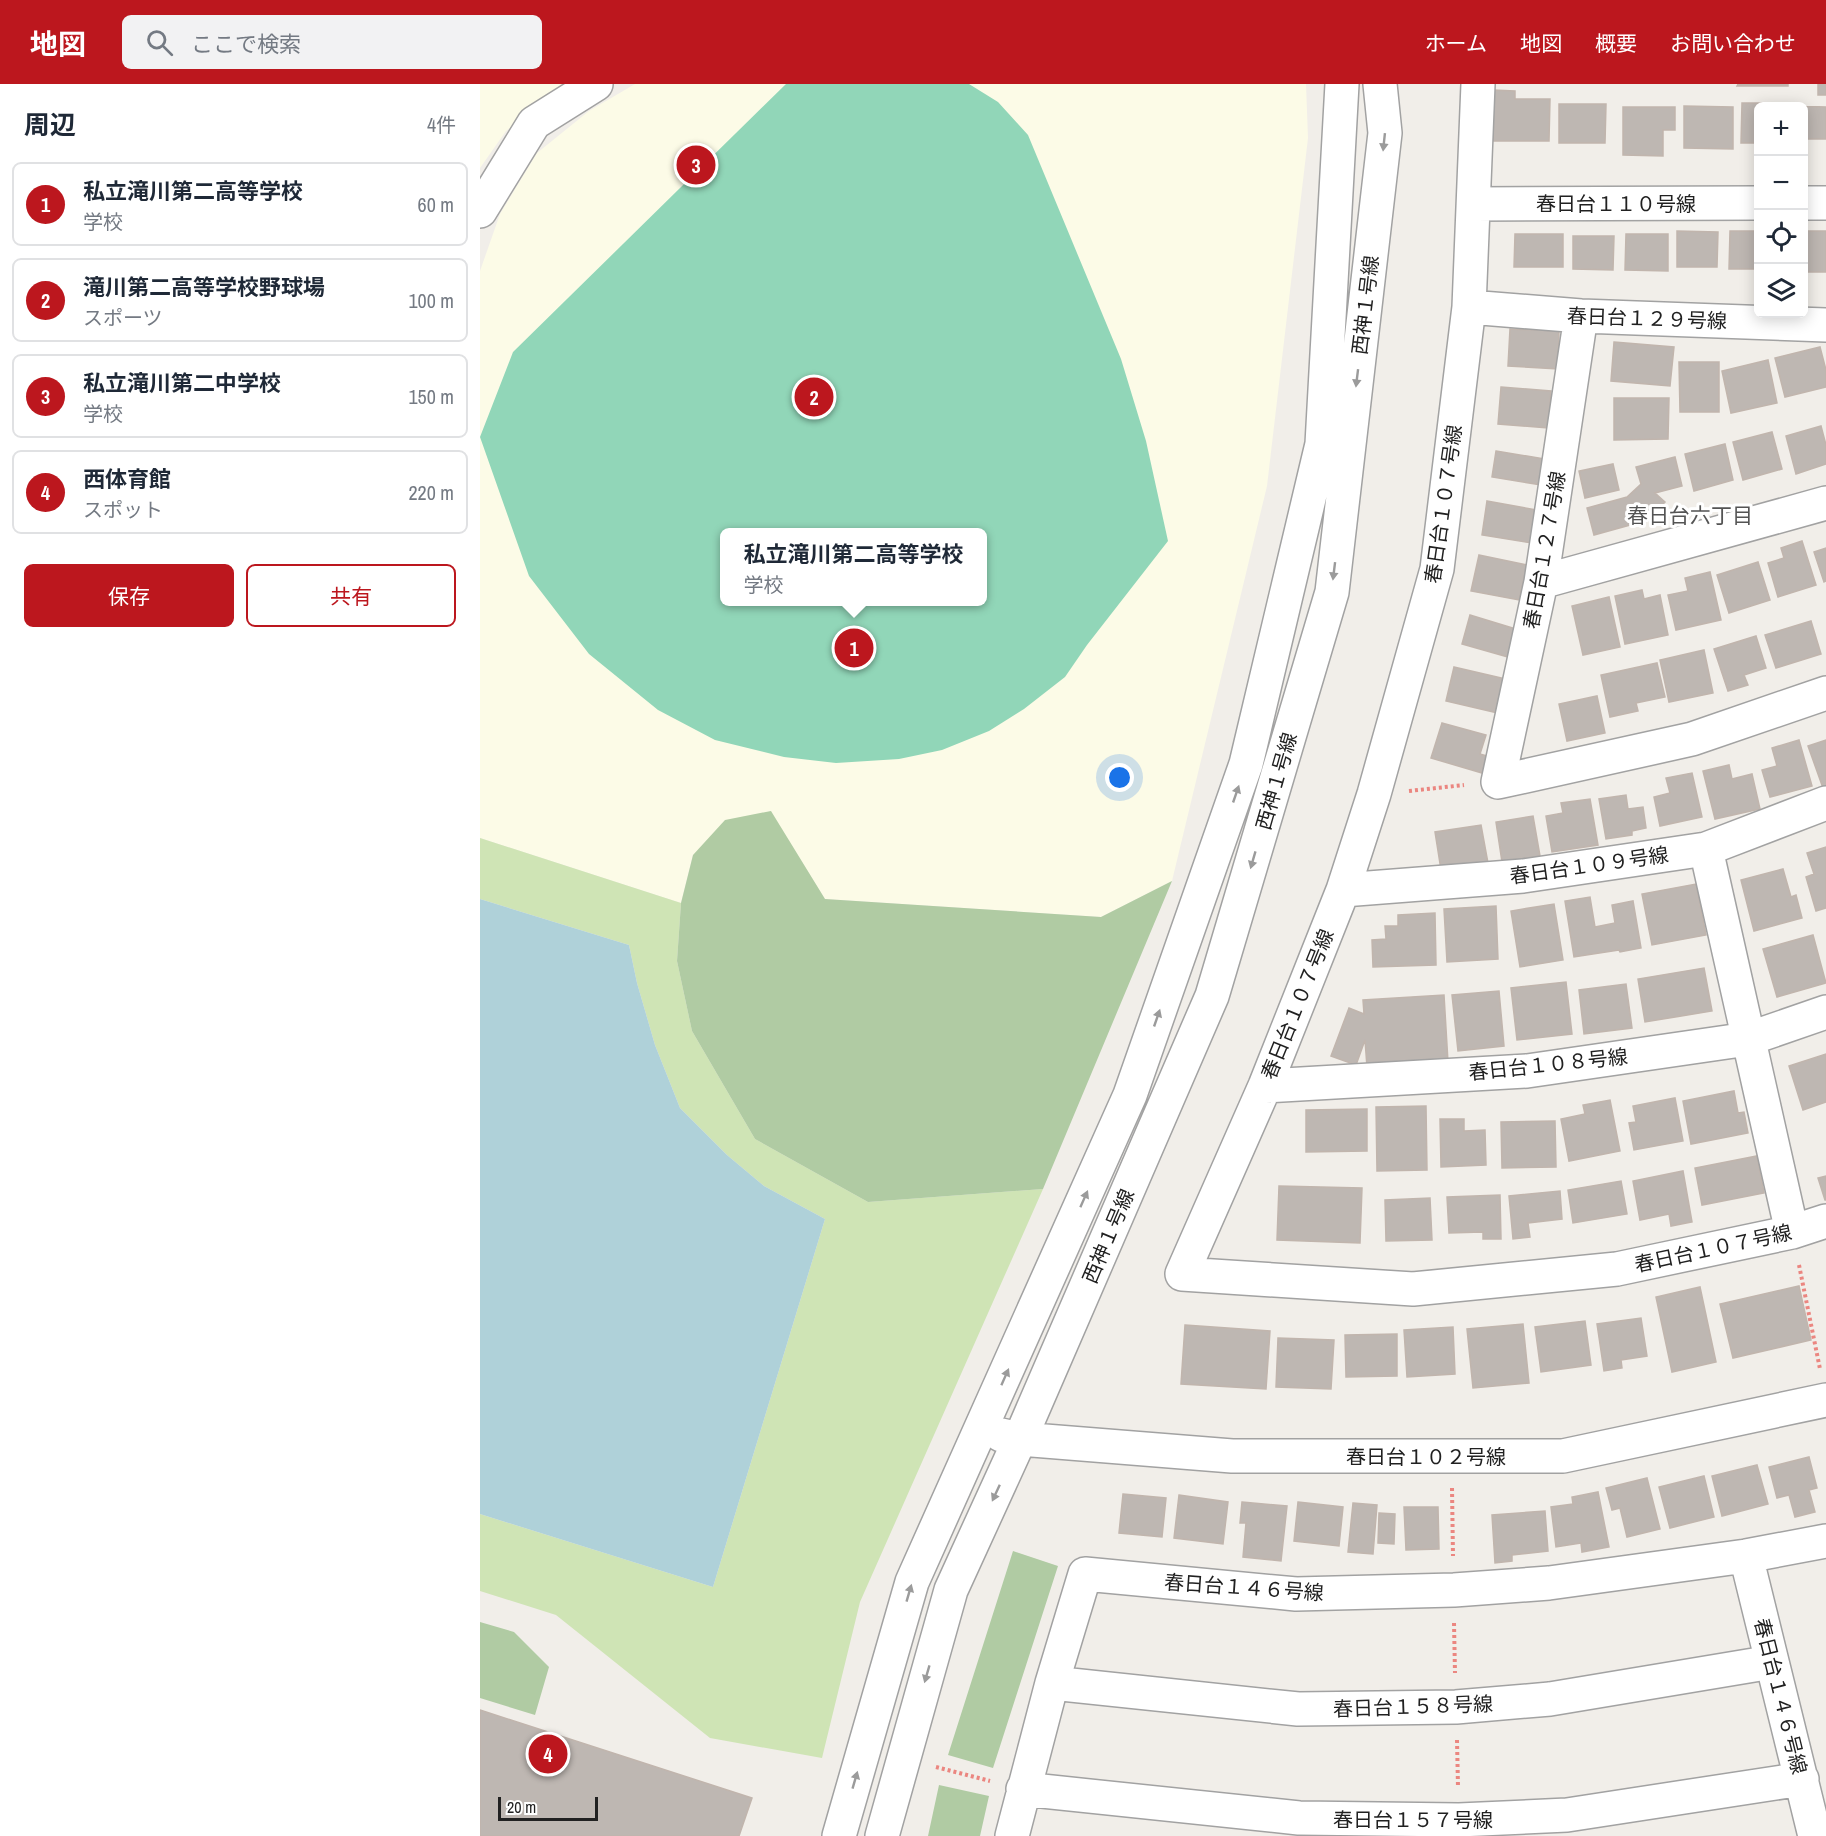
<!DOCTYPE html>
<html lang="ja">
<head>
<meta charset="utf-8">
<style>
	:root { --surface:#fff; --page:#f2f2f3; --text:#1f2937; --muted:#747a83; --line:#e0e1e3; --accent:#bc171e }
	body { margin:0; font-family:"Archivo Narrow","Noto Sans JP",sans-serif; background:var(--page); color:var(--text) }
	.controls { position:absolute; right:18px; top:18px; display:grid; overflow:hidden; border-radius:9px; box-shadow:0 3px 15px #0003 }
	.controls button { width:54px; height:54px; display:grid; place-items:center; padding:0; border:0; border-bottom:2px solid var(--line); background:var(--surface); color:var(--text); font:30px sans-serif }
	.scale { position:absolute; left:18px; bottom:15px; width:100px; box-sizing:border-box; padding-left:6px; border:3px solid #212121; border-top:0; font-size:16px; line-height:21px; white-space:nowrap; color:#212121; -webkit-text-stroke:4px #fff; paint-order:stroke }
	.you { position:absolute; left:640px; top:694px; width:21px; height:21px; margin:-15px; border:4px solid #fff; border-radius:50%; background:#1a73e8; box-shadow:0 0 0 9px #1a73e833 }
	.badge { display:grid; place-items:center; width:39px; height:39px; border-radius:50%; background:var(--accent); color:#fff; font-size:20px; font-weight:700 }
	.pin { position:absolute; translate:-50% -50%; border:3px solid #fff; box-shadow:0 2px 6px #0006 }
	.popup { position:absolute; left:240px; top:444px; width:267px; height:78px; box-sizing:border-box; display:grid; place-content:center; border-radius:9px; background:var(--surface); filter:drop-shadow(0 2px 4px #0005); font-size:20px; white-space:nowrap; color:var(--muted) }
	.popup b { font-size:22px; color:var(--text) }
	.popup::after { content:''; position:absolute; left:50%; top:100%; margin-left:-12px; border:12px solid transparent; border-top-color:var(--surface) }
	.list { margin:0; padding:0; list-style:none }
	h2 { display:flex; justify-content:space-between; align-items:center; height:78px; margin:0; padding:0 24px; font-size:26px }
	h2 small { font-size:20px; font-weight:400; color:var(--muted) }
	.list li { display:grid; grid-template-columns:39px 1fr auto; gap:18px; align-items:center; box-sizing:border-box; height:84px; margin:0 12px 12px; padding:0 12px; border:2px solid var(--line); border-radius:9px }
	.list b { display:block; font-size:22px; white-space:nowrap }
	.list p { margin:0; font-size:20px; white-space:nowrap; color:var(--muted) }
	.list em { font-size:20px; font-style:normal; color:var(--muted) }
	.actions { display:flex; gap:12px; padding:18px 24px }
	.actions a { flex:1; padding:14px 0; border:2px solid var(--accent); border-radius:9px; text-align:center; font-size:21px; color:var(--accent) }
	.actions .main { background:var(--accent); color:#fff }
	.icon { flex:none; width:33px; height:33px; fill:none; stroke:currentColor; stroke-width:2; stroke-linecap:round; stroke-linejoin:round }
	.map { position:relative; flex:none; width:1346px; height:1752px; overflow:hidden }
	header { display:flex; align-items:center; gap:36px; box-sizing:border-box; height:84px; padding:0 30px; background:var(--accent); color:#fff }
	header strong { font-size:28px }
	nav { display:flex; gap:33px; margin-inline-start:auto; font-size:21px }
	.search { width:420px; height:54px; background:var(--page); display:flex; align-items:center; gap:15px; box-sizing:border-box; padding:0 21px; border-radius:9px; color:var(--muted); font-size:22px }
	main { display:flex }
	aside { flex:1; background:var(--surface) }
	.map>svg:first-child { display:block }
	.education { fill:#fcfbe7; fill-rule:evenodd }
	.grass { fill:#cfe4b5 }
	.forest { fill:#b0cba3 }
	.pitch { fill:#91d6b8; fill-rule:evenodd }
	.water { fill:#afd1d9 }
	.building { fill:#beb7b2; stroke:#c1b5ad; stroke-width:1.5 }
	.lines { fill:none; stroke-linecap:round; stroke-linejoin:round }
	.minor-casing { stroke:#a2a2a2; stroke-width:36 }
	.path { stroke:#eb8680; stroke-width:4; stroke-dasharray:3 3; stroke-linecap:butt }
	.minor { stroke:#fff; stroke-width:33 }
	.oneway { fill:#9b9b9b }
	.labels { text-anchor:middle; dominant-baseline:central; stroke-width:6; stroke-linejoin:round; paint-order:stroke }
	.street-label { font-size:20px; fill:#212121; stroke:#fff }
	.neighbourhood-label { font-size:21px; fill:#545454; stroke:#fff }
</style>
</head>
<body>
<header>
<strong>地図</strong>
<div class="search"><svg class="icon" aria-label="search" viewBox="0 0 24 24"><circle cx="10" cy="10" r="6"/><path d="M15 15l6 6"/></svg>ここで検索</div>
<nav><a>ホーム</a><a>地図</a><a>概要</a><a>お問い合わせ</a></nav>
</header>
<main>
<aside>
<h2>周辺<small>4件</small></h2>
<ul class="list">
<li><span class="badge">1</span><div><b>私立滝川第二高等学校</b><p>学校</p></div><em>60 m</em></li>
<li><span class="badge">2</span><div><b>滝川第二高等学校野球場</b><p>スポーツ</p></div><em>100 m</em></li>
<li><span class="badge">3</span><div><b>私立滝川第二中学校</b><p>学校</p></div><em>150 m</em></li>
<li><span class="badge">4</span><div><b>西体育館</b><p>スポット</p></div><em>220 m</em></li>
</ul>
<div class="actions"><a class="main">保存</a><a>共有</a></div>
</aside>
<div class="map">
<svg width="1346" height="1752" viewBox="0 0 1346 1752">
	<rect width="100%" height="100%" fill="#f1eee9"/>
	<path class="education" d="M0,0H86L26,47L0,84Z
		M155,0H826L828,54L787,402L692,797L621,833L345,815L290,727L213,771L201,819L0,754V187L20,130L57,69L109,27ZM245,448H503V518H245Z"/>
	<path class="grass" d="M0,754L201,819L197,877L212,947L275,1055L388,1118L563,1105L380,1518L342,1674L230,1654L76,1531L0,1507V1430L233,1503L345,1135L284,1102L247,1071L200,1024L175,961L157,899L149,861L0,815Z"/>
	<path class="forest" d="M291,727L345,815L621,833L692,797L563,1105L388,1118L275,1055L212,947L197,877L201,819L213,771L245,736Z
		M533,1467L578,1482L513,1684L468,1671Z
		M0,1538L34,1548L69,1583L55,1631L0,1614Z
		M459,1701L509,1712L500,1752H448Z"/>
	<path class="pitch" d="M306,0H489L518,18L548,51L641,275L666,357L688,457L607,561L585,593L544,625L509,647L462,666L419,675L356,679L304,673L235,656L178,626L109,570L49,492L0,353L33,268ZM245,448H503V518H245Z"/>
	<path class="water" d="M0,815L149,861L157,899L175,961L200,1024L247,1071L284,1102L345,1135L233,1503L0,1430Z"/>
	<path class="building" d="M1258,0H1308V2H1257Z
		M1338,0H1346V11H1338Z
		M1013,6L1035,7V15H1070L1069,57H1013Z
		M1262,19H1307V22H1278V59H1261Z
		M1079,20H1126L1125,59H1079Z
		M1204,22L1253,23V65L1204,64Z
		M1315,22L1346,23V55H1324V22Z
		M1143,23H1195V46H1183V72L1143,71Z
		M1197,147L1238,148L1237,183H1197Z
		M1250,147H1278V185H1249Z
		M1324,147H1346V188H1324Z
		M1035,150H1083V183H1034Z
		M1146,150H1188V187L1145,186Z
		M1093,152H1134L1133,186L1093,185Z
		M1030,245L1079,247L1078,285L1028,282Z
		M1134,258L1194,263L1190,302L1131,297Z
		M1340,263L1346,286V303L1305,313L1295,274Z
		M1288,276L1297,319L1251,329L1242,287Z
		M1199,278H1239V328H1200Z
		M1021,303L1071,307L1068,344L1018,340Z
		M1134,314H1189L1188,355L1134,356Z
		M1341,342L1346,361V380L1316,390L1306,352Z
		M1292,348L1302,385L1263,396L1253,358Z
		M1245,360L1253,396L1214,407L1205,370Z
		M1016,367L1071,376L1067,402L1012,393Z
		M1195,373L1202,402L1175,409L1185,418L1164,440L1150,427L1154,440L1114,451L1107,424L1147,413L1161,400L1156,383Z
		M1133,380L1139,406L1105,414L1099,387Z
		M1007,417L1057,426L1052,459L1002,451Z
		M1322,457L1336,501L1298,513L1288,479L1304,474L1301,464Z
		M1346,464V497L1344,498L1334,468Z
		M999,471L1047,481L1039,516L991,507Z
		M1278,478L1290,516L1249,529L1237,491Z
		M1230,488L1241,536L1196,546L1188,511L1208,507L1205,494Z
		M1162,506L1164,515L1180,511L1188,551L1145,560L1135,512Z
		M1129,513L1140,563L1103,571L1092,522Z
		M990,531L1036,545L1028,573L982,560Z
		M1331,537L1341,570L1296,584L1285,551Z
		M1276,552L1286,584L1264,591L1268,601L1248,607L1234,565Z
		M1224,566L1233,609L1189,618L1180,576Z
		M1177,579L1185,613L1156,619L1158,627L1130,633L1121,591Z
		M974,583L1026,595L1018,629L966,617Z
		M1117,612L1125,649L1087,657L1079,620Z
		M962,639L1006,651L1000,670L1007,672L1002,689L951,674Z
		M1319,656L1332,702L1290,713L1282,686L1297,682L1292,664Z
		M1346,656V703L1343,704L1328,662Z
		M1249,681L1252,695L1272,690L1280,725L1235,735L1223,687Z
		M1212,689L1222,733L1180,742L1174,713L1190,709L1186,694Z
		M1146,711L1148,725L1163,723L1166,744L1152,747V751L1126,755L1119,715Z
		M1110,715L1118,761L1072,768L1066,732L1083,729L1081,719Z
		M1053,732L1060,772L1022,778L1016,738Z
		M1001,741L1008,779L961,786L955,748Z
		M1346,763V824L1336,827L1326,793L1334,790L1327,769Z
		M1303,785L1311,813L1316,811L1322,834L1274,847L1261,796Z
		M1216,800L1226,851L1172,861L1162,810Z
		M1110,813L1115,843L1135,839L1132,821L1153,817L1161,864L1140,868L1139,866L1094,873L1085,817Z
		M1074,820L1083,876L1040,883L1031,827Z
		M1016,822L1018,875L967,878L964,825Z
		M955,829L956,881L893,883L892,856L906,855L905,842H918V831Z
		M1333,851L1346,899L1297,913L1283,865Z
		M1224,884L1232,927L1165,938L1158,895Z
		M1086,898L1092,950L1037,956L1031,904Z
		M1146,900L1152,944L1104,950L1099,906Z
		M1019,907L1024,962L978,967L972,911Z
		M964,911L968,978L887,983L885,956L876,981L851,972L869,924L884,930L883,916Z
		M1346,970V1018L1323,1026L1309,982Z
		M1254,1007L1258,1029L1264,1028L1268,1049L1211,1060L1203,1017Z
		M1195,1014L1203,1057L1154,1066L1149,1039L1156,1038L1153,1022Z
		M1130,1016L1140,1067L1089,1077L1081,1035L1105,1030L1103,1021Z
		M946,1022L947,1086L897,1087L896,1023Z
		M887,1025V1067L826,1068V1026Z
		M960,1035H984V1047L1005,1046L1006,1081L961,1083Z
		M1075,1037L1076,1083L1022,1084L1021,1038Z
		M1277,1072L1284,1109L1222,1121L1215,1084Z
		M1203,1087L1212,1138L1191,1142L1189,1130L1160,1136L1153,1097Z
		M1346,1092V1116H1345L1338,1094Z
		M1141,1097L1147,1130L1093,1139L1088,1106Z
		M799,1102L882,1104L880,1159L797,1156Z
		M1080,1107L1082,1135L1048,1139L1050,1153L1033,1155L1029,1112Z
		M1020,1111L1021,1155H1003V1148L969,1149L967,1113Z
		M950,1114L952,1156L906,1157L905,1116Z
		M1319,1202L1331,1256L1253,1274L1240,1220Z
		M1220,1203L1236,1278L1192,1288L1176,1213Z
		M1161,1234L1167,1272L1141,1276L1142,1284L1124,1287L1117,1240Z
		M1105,1237L1111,1281L1061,1288L1055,1243Z
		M1043,1240L1049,1299L993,1304L987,1245Z
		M705,1241L790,1247L786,1305L701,1300Z
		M973,1243L975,1290L927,1293L924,1246Z
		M917,1250V1292L866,1293L865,1251Z
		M798,1254L854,1256L851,1305L796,1303Z
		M1329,1373L1337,1404L1329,1406L1335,1428L1315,1433L1309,1411L1297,1414L1289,1383Z
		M1277,1381L1288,1420L1242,1432L1232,1392Z
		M1224,1392L1234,1433L1190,1444L1179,1403Z
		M1167,1394L1180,1445L1147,1453L1140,1424L1132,1426L1126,1404Z
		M1118,1408L1129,1463L1102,1468L1101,1459L1076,1463L1071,1423L1093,1420L1092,1413Z
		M643,1410L686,1414L682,1453L639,1449Z
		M699,1411L748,1418L743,1460L694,1454Z
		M762,1418L807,1422L801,1477L763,1473L766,1439H760Z
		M818,1418L863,1423L859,1462L814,1457Z
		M873,1419L897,1421L893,1470L868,1468Z
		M924,1423H958L959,1465L926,1466Z
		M1065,1427L1068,1467L1032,1471V1477L1015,1479L1012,1431Z
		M899,1429L915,1430L914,1460L898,1459Z
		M0,1626L272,1714L259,1752H0Z"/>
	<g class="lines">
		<g class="minor-casing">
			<path id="minor" d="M998,0L989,223L957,485L894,710L863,806L785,1002L702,1190L933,1205L1137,1185L1312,1148L1346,1137
				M1324,119H1346
				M994,120L1278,119
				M0,127L54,39L116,0
				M989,223L1101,232L1346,241
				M1101,232L1061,498L1018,698L1212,655L1346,609
				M1061,498L1346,419
				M1226,765L1312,1148
				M863,806L1043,792L1226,765L1346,719
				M785,1002L1047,987L1268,955L1346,928
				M521,1351L540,1355L752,1372H1083L1346,1316
				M1266,1472L1335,1752
				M572,1599L818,1625L976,1623L1070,1615L1292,1578
				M543,1705L819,1734L979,1736L1087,1731L1322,1695
				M359,1752L432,1498L650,1011L766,680L842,360L862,0
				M402,1752L471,1506L540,1355L732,912L852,508L905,49L900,0
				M532,1752L572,1599L605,1490L816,1510L974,1506L1069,1499L1266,1472L1346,1457"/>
		</g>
		<path class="path" d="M929,707L984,701
			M1319,1181L1340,1285
			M972,1404L973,1472
			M974,1539L975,1589
			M977,1656L978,1703
			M456,1683L510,1697"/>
		<use href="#minor" class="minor"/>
	</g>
	<defs><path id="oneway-solid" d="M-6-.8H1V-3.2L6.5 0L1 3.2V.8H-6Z" transform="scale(1.5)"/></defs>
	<g class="oneway">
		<use href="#oneway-solid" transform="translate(904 58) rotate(96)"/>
		<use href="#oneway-solid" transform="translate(877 294) rotate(97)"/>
		<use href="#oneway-solid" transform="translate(854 487) rotate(97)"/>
		<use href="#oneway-solid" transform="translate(756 710) rotate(-71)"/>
		<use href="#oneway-solid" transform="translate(773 776) rotate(106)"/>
		<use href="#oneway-solid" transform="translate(677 934) rotate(-71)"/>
		<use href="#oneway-solid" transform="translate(604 1115) rotate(-66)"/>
		<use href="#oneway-solid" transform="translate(525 1293) rotate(-66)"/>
		<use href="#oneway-solid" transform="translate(516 1409) rotate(115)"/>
		<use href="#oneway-solid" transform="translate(429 1509) rotate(-74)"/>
		<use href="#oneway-solid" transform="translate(447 1590) rotate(106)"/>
		<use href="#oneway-solid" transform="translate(375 1696) rotate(-74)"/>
	</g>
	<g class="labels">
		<g class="street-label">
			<text x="1136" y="119">春日台１１０号線</text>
			<text transform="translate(885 221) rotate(-83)">西神１号線</text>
			<text transform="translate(1167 234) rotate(2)">春日台１２９号線</text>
			<text transform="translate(963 420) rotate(-82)">春日台１０７号線</text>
			<text transform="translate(1064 466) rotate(-80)">春日台１２７号線</text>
			<text transform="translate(796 697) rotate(-74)">西神１号線</text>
			<text transform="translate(1109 781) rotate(-8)">春日台１０９号線</text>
			<text transform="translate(817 920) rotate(-68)">春日台１０７号線</text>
			<text transform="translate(1068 980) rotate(-6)">春日台１０８号線</text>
			<text transform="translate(628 1152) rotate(-67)">西神１号線</text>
			<text transform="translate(1233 1164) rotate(-12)">春日台１０７号線</text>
			<text x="946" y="1372">春日台１０２号線</text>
			<text transform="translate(764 1503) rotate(4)">春日台１４６号線</text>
			<text transform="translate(1301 1612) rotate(76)">春日台１４６号線</text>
			<text transform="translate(933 1622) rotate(-2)">春日台１５８号線</text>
			<text x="933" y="1735">春日台１５７号線</text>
		</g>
		<g class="neighbourhood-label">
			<text x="1210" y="431">春日台六丁目</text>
		</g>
	</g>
</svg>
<div class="controls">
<button>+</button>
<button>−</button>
<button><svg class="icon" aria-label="locate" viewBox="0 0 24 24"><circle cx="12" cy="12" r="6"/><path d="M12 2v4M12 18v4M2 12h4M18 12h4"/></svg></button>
<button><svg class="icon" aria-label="layers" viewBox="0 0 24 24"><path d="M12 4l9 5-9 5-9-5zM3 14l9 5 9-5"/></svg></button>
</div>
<div class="scale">20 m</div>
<div class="you"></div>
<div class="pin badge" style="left:374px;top:564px">1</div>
<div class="popup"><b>私立滝川第二高等学校</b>学校</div>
<div class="pin badge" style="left:334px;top:313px">2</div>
<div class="pin badge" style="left:216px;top:81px">3</div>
<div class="pin badge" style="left:68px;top:1670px">4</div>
</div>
</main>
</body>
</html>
